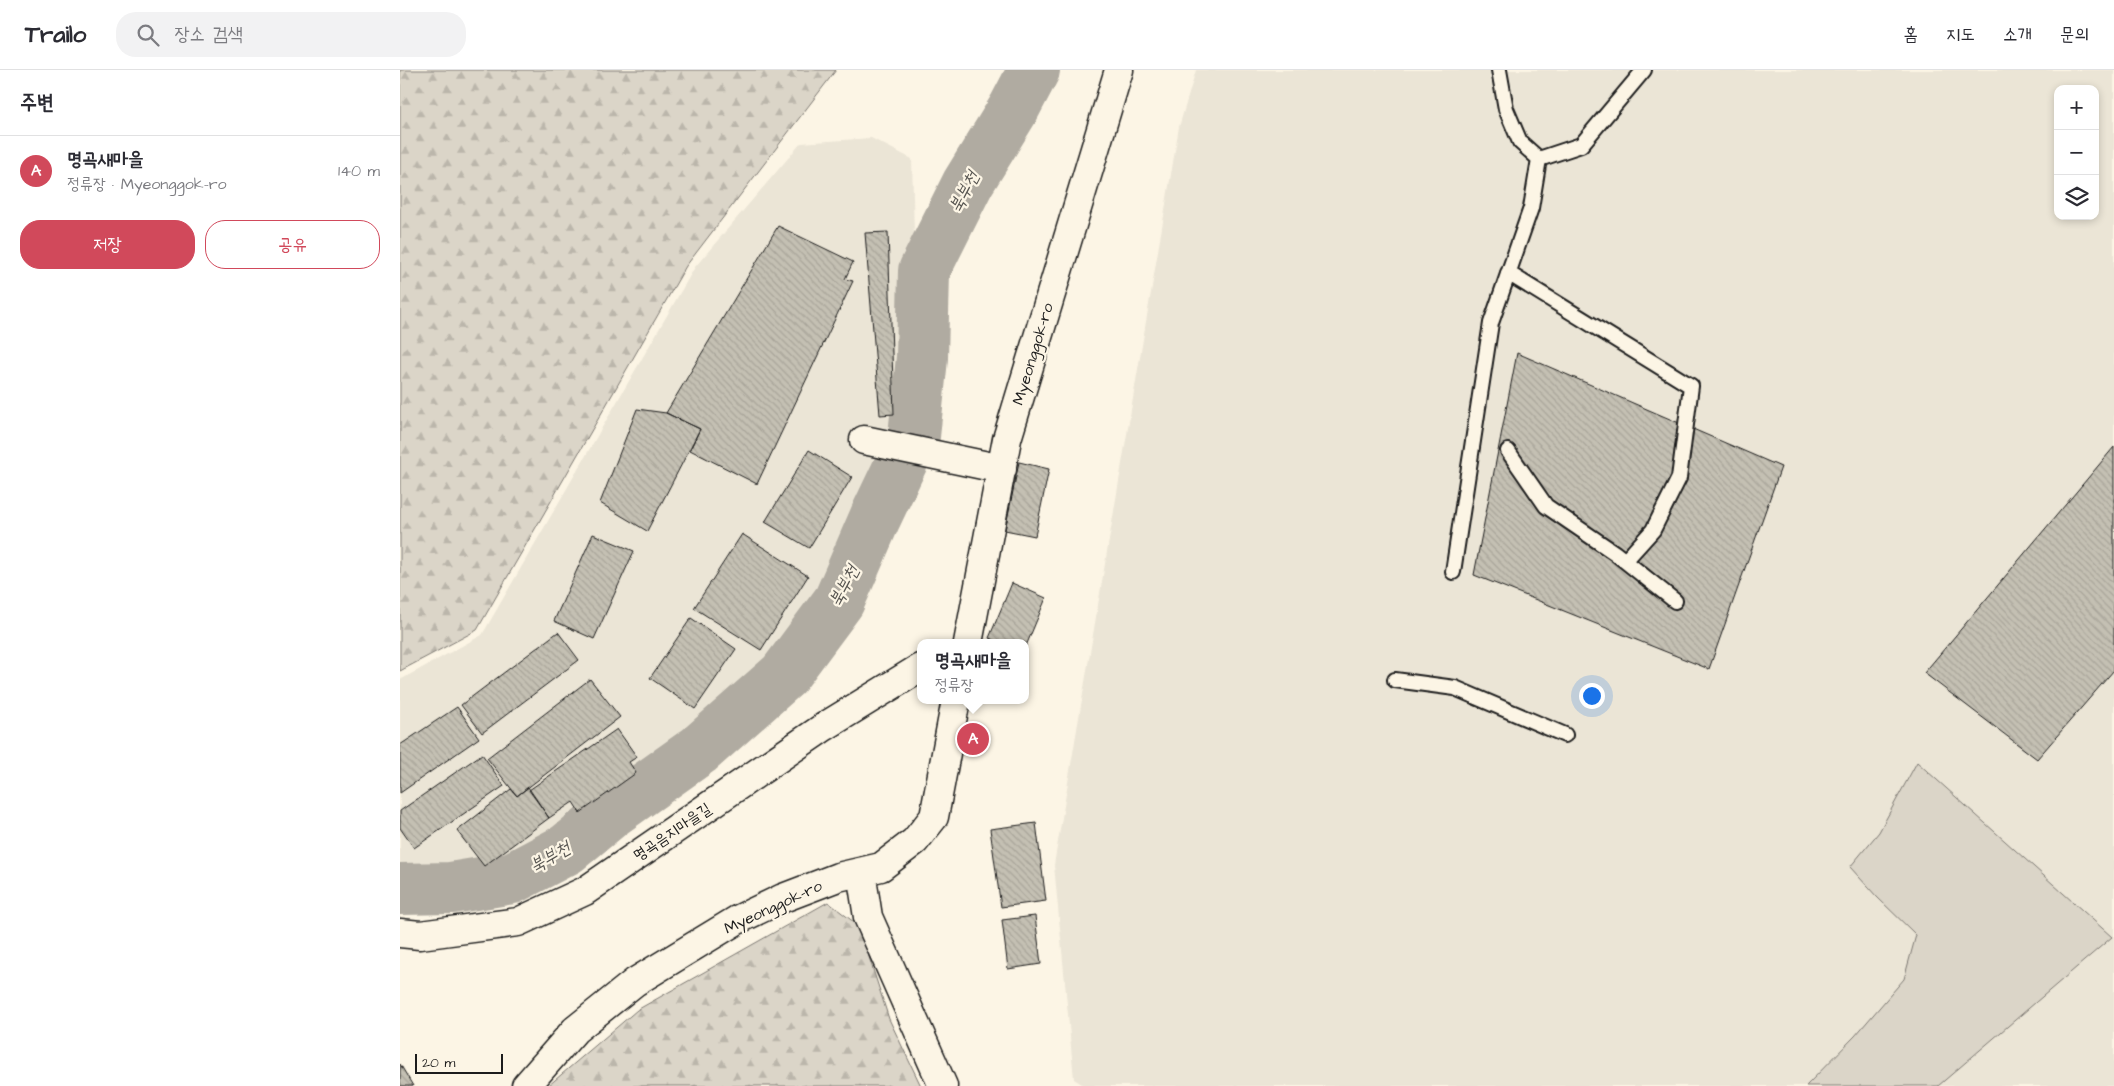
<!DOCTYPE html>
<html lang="ko">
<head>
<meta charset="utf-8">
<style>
	:root { --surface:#fff; --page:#f2f2f3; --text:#2b2b33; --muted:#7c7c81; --line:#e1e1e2; --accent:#d1495b }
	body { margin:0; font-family:"Architects Daughter","Poor Story",sans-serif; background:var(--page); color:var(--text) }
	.controls { position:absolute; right:15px; top:15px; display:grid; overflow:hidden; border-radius:10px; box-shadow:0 2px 8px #0003 }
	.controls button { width:45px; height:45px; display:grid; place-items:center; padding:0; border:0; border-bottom:1px solid var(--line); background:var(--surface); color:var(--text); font:25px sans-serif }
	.scale { position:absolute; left:15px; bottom:12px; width:88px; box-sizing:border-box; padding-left:5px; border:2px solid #1c1c1c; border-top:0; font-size:14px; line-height:18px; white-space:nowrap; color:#1c1c1c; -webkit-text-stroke:4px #fcf5e5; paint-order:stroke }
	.you { position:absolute; left:1191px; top:625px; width:18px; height:18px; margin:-12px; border:4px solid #fff; border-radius:50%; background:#1a73e8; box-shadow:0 0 0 8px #1a73e833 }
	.badge { display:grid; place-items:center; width:32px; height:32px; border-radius:50%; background:var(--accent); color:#fff; font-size:16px; font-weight:700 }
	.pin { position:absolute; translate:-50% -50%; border:2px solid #fff; box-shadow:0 1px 5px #0006 }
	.popup { position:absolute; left:517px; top:569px; width:112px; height:65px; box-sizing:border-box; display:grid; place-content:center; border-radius:10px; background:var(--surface); filter:drop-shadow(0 1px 4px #0005); font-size:16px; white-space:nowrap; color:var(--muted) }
	.popup b { font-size:19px; color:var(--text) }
	.popup::after { content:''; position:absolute; left:50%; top:100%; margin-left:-10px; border:10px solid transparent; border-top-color:var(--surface) }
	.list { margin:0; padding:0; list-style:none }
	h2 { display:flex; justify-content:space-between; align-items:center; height:65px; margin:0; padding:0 20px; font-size:21px }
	h2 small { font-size:16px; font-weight:400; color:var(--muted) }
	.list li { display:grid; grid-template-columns:32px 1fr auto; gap:15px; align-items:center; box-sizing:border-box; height:70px; padding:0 20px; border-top:1px solid var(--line) }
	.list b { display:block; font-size:19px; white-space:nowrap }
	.list p { margin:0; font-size:16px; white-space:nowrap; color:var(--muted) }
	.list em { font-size:16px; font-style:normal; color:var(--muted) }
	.actions { display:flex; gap:10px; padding:15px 20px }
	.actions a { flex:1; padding:11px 0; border:1px solid var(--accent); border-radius:20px; text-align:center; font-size:18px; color:var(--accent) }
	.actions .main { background:var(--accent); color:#fff }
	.icon { flex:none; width:28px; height:28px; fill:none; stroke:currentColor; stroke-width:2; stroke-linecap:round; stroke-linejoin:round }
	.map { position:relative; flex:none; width:1714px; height:1016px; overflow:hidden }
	header { display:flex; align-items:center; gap:30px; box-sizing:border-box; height:70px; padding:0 25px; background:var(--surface); border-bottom:1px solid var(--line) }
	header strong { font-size:24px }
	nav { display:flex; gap:28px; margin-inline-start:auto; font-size:18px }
	.search { width:350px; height:45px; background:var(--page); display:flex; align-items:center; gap:12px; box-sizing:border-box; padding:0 18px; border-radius:20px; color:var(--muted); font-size:19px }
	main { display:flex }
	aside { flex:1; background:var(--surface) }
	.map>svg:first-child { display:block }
	.built { fill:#ebe5d6; fill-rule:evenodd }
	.grass { fill:#dbd5c8; stroke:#7c7872 }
	.forest { fill:url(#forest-firs); stroke:#7c7872 }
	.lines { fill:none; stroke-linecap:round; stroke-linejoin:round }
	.river { stroke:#b0aba1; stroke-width:52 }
	.building { fill:url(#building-back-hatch); stroke:#1c1c1c }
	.lane-casing { stroke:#1c1c1c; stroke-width:18 }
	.street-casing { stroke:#1c1c1c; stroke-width:31 }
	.secondary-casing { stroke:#1c1c1c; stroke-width:31 }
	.lane { stroke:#fcf5e5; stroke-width:14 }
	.street { stroke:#fcf5e5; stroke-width:28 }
	.secondary { stroke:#fcf5e5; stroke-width:28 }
	.labels { text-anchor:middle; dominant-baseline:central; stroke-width:4.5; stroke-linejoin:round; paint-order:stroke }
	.street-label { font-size:16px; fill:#1c1c1c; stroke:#fcf5e5 }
	.water-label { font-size:18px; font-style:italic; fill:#575551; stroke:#fcf5e5 }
</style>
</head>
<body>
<header>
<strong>Trailo</strong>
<div class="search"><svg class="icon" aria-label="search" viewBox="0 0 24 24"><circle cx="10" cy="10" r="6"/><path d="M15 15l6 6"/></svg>장소 검색</div>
<nav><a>홈</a><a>지도</a><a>소개</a><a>문의</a></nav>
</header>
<main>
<aside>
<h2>주변<small></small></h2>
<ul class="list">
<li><span class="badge">A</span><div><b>명곡새마을</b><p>정류장 · Myeonggok-ro</p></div><em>140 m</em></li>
</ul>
<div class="actions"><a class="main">저장</a><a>공유</a></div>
</aside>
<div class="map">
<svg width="1714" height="1016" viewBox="0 0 1714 1016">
	<defs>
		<pattern id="forest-firs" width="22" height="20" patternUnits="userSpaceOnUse" patternTransform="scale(1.25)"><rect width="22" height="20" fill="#dbd5c8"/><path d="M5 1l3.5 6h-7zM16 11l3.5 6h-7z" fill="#bbb6ab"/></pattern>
		<pattern id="building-back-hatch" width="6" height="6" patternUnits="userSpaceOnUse" patternTransform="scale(1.25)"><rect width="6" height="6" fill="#c4c0b3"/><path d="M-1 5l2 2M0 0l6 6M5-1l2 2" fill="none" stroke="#a8a499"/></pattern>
	</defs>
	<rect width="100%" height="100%" fill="#fcf5e5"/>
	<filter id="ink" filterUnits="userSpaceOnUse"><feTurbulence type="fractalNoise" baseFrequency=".02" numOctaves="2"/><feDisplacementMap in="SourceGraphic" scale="10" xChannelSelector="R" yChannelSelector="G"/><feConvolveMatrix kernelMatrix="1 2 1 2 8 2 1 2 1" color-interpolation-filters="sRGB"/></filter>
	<g filter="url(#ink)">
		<path class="built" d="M796,0H1714V1016H685L674,1009L654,795L779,57ZM1658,19H1695V146H1658Z
			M471,68L512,89L514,165L503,357L428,526L377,597L293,676L209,734L161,772L111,798L47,808L0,809V610L82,565L295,197L401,73Z"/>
		<path class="grass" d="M1517,692L1712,867L1538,1016H1406L1455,966L1504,909L1516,865L1477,827L1450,797L1479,762Z"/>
		<path class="forest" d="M0,0H436L286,196L77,560L0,601Z
			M428,832L459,856L489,949L521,1016H148L237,940Z"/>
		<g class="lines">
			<path class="river" d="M0,819L51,818L112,808L167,779L213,741L299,680L384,605L439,531L475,448L514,366L522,288L524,201L568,113L614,38L634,0"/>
		</g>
		<path class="building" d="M378,156L453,192L445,209L453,211L357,414L290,380L300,359L266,343Z
			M488,162L494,344L480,345L465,163Z
			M1117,283L1381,397L1309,599L1074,505Z
			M237,339L266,343L300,359L247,461L200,433Z
			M1714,377V600L1637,689L1524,603Z
			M409,380L452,407L409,478L365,452Z
			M619,392L649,399L635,466L605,460Z
			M193,464L234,481L194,569L154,551Z
			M342,464L408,506L361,580L294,538Z
			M612,513L646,528L626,576V573H600L589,568Z
			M291,548L336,579L295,639L250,608Z
			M158,562L179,590L82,663L61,635Z
			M190,609L220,647L117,726L87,688Z
			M57,637L79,668L0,723V675Z
			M217,659L237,687L229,692L236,703L180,743L173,732L149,748L129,720Z
			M82,684L104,716L14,778L0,758V741Z
			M128,717L149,748L84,796L57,761L111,719L117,726Z
			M636,753L646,831L601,837L590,759Z
			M635,846L641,894L608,899L602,850Z
			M0,994L13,1016H0Z"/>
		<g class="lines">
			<g class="lane-casing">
				<path id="lane" d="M1099,0L1106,39L1120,72L1139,89L1181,75L1244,0
					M1108,203L1291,316L1279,408L1253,460L1225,491
					M1108,381L1146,436L1215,483L1275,531
					M1053,502L1091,253L1131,138L1139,89
					M995,610L1055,618L1165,665"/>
			</g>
			<g class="street-casing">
				<path id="street" d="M464,370L602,399
					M461,802L468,847L543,1016
					M0,863L20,865L118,852L185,821L424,657L520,598"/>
			</g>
			<g class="secondary-casing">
				<path id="secondary" d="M568,573L607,369L719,0
					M126,1016L175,960L235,912L337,850L383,828L438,807L481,797L515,771L534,747L556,630"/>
			</g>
			<use href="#lane" class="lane"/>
			<use href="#street" class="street"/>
			<use href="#secondary" class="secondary"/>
		</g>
	</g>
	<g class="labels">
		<g class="street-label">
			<text transform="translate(633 284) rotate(-73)">Myeonggok-ro</text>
			<text transform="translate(272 762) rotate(-34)">명곡음지마을길</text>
			<text transform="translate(373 837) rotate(-25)">Myeonggok-ro</text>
		</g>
		<g class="water-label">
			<text transform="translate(564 122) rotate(-62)">북부천</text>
			<text transform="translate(444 516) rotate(-62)">북부천</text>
			<text transform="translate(150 787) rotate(-30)">북부천</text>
		</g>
	</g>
</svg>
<div class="controls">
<button>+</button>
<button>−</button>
<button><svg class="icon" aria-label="layers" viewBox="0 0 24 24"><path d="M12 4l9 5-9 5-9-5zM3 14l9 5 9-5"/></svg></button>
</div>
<div class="scale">20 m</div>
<div class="you"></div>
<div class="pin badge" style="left:573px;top:669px">A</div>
<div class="popup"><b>명곡새마을</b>정류장</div>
</div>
</main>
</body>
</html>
